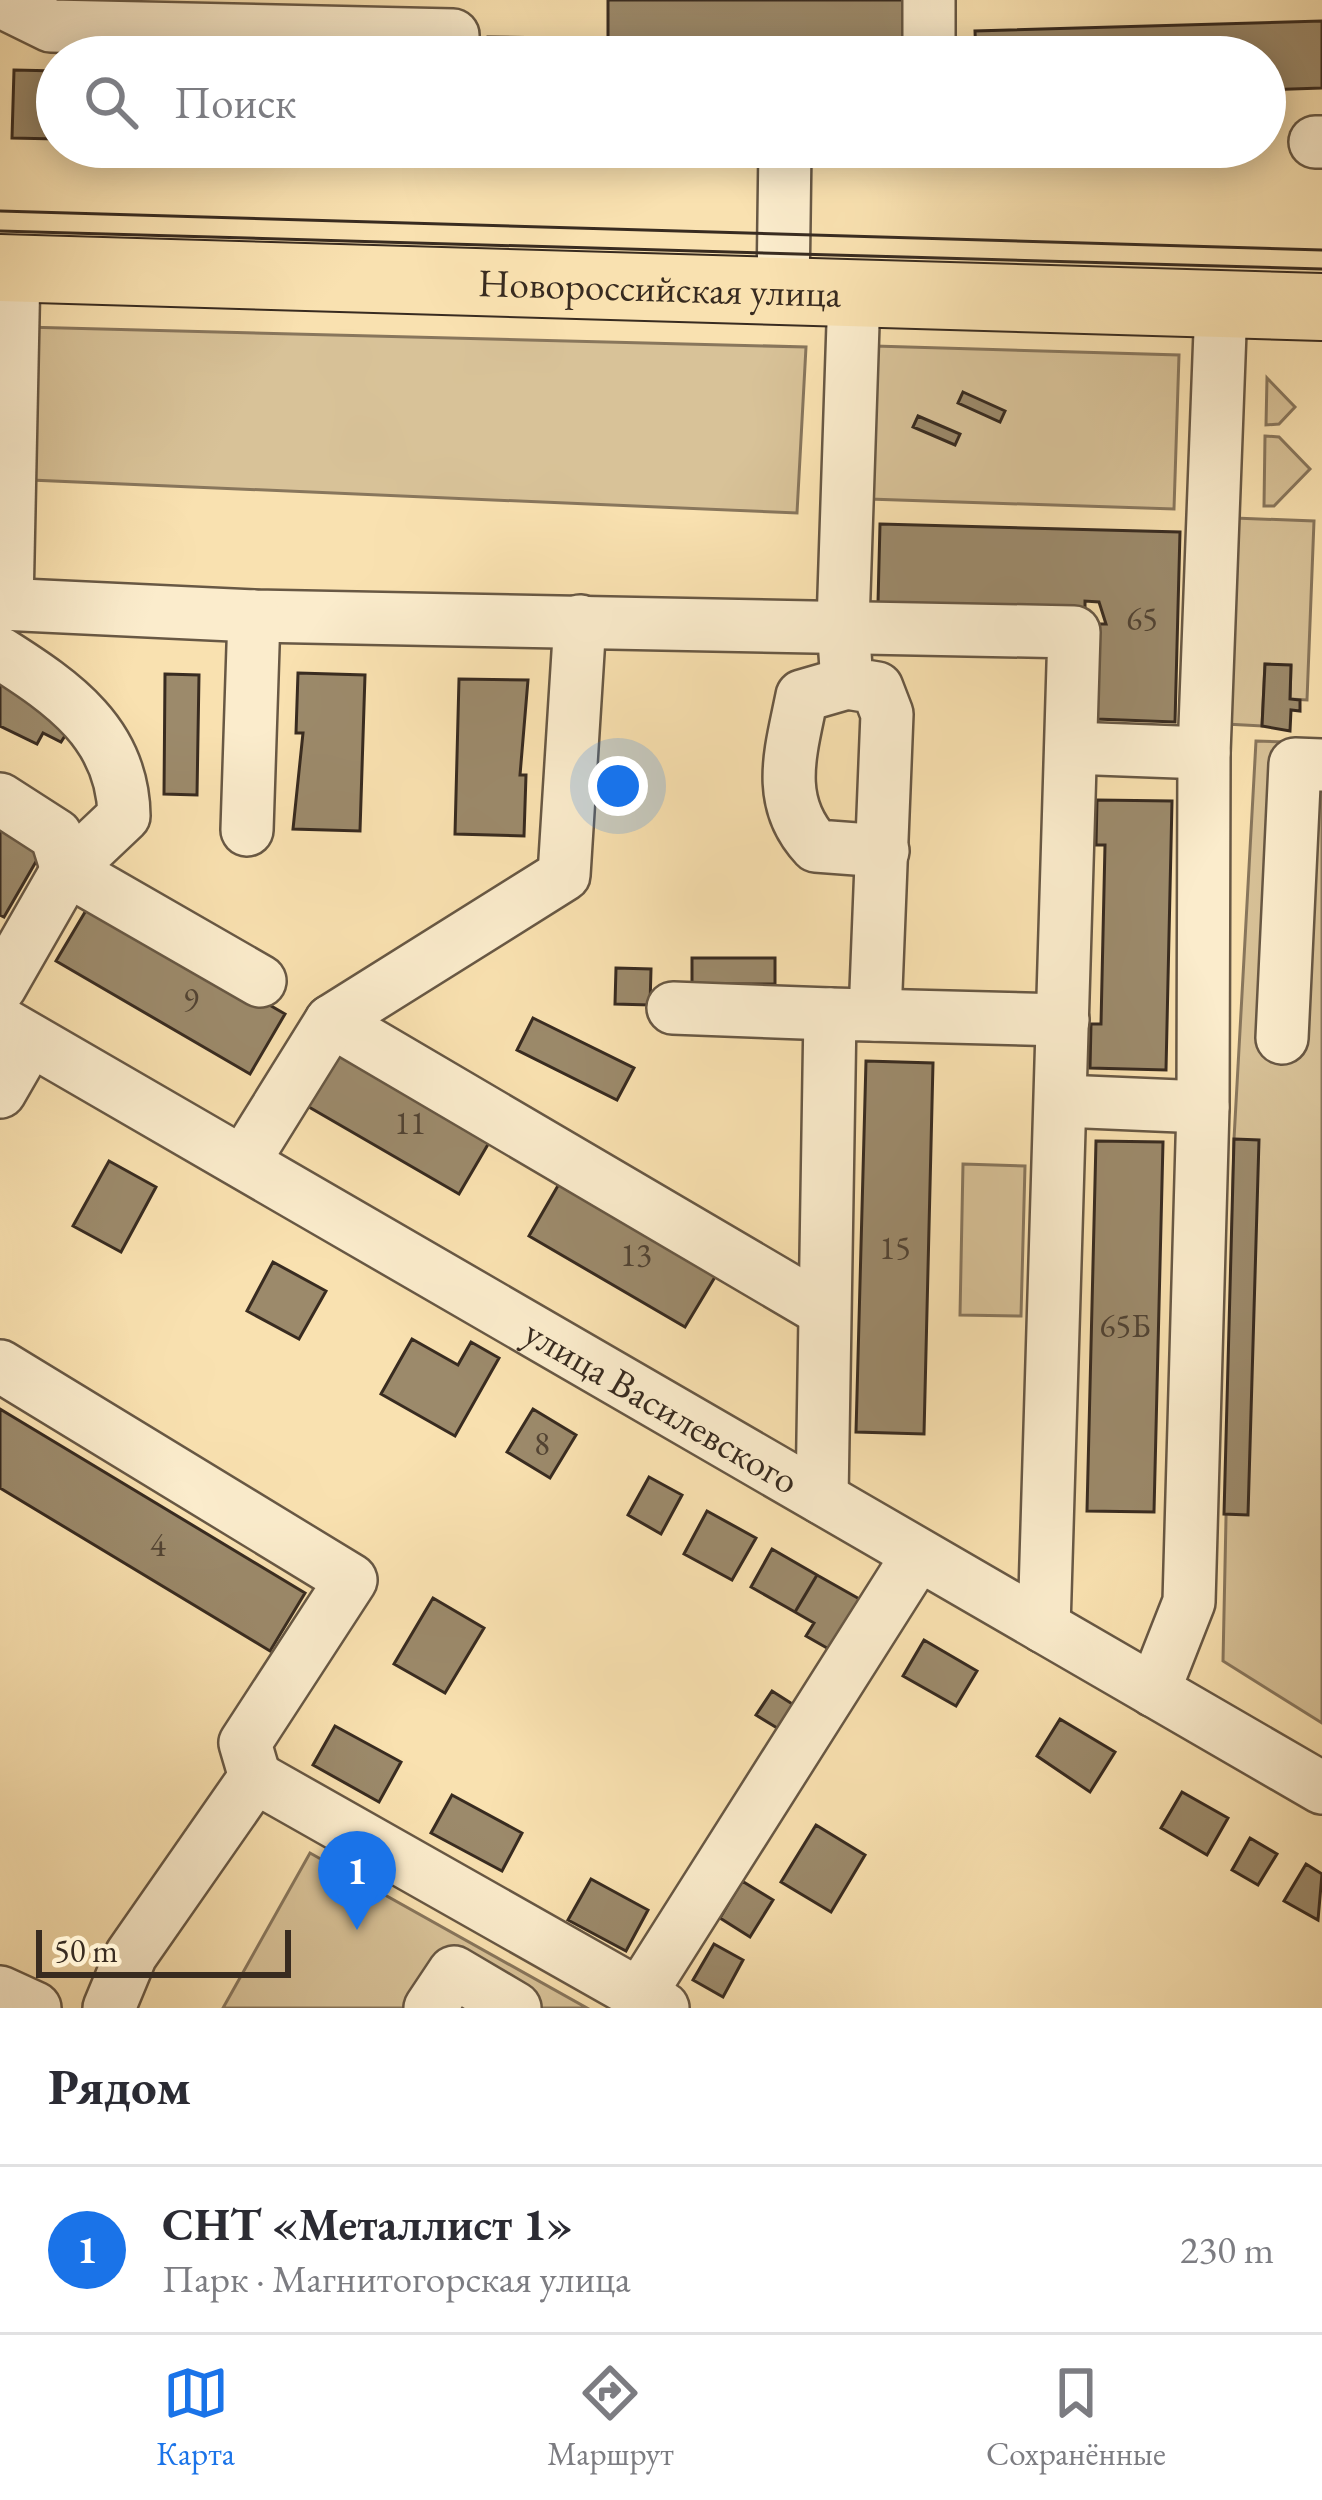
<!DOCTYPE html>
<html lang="ru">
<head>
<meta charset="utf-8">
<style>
	:root { --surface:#fff; --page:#f2f2f3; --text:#2b2b33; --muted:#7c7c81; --line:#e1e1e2; --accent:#1a73e8 }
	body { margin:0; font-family:"EB Garamond",serif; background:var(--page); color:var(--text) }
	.scale { position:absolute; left:36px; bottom:30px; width:255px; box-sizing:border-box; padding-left:12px; border:6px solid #382b20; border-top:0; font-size:33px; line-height:42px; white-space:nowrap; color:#382b20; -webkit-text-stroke:9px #fbeccc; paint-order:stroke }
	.you { position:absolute; left:618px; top:786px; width:42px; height:42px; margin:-30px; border:9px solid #fff; border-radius:50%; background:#1a73e8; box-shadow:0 0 0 18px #1a73e833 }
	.badge { display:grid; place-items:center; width:78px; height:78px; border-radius:50%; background:var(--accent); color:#fff; font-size:39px; font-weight:700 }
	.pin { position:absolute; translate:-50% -99px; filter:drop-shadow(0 3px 6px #0008) }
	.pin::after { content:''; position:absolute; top:63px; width:42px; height:36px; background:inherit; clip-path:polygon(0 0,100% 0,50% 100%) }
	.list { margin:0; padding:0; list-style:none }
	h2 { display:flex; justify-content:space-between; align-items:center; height:156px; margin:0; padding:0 48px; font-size:51px }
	h2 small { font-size:39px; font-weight:400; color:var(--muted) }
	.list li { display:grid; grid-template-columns:78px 1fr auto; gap:36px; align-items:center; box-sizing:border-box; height:168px; padding:0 48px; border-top:3px solid var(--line) }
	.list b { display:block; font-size:45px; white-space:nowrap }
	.list p { margin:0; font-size:39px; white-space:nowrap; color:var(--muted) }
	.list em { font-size:39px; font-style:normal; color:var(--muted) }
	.icon { flex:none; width:66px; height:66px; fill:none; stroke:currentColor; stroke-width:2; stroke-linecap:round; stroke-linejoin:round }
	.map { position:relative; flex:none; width:1322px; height:2008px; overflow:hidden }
	.search { position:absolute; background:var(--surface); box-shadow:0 6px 30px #0003; left:36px; right:36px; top:36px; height:132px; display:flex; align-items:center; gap:30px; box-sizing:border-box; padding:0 42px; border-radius:66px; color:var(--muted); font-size:45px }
	.sheet { height:324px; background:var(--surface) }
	nav { display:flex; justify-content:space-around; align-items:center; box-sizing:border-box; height:168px; border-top:3px solid var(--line); background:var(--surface); font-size:33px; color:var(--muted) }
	nav a { display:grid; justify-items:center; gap:6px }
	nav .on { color:var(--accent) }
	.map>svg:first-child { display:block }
	.green { fill:#d8c298; stroke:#88765c; stroke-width:3 }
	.building { fill:#9c8a6b; stroke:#382b20; stroke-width:3 }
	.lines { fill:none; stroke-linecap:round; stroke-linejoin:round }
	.minor-casing { stroke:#685844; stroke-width:56 }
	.major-casing { stroke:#382b20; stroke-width:70 }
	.minor { stroke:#fbeccc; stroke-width:51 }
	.major { stroke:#f9e1b0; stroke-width:66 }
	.tram { stroke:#382b20; stroke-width:3 }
	.labels { text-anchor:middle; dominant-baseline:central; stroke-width:9; stroke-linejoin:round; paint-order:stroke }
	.number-label { font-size:33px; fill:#514333 }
	.street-label { font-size:39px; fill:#382b20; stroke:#fbeccc }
</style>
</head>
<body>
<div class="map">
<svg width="1322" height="2008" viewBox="0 0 1322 2008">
	<rect width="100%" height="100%" fill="#f9e1b0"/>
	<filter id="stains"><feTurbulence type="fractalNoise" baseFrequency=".00167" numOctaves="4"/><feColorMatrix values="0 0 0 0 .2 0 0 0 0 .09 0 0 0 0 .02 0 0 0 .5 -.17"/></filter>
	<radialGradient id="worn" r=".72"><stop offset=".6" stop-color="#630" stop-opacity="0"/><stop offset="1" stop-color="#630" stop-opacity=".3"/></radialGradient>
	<path class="green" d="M24,327L806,347L797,513L31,480Z
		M874,346L1179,355L1174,509L869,499Z
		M1267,378L1295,407L1279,424L1266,425Z
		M1265,436L1279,437L1310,469L1274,506H1264Z
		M1234,518L1314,521L1307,700L1290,699L1291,666L1265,664L1262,726L1226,724Z
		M1256,741L1322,743V1723L1223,1661L1234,1139Z
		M963,1164L1025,1166L1021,1316L960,1315Z
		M310,1853L587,2008H223Z"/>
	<path class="building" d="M608,0H916L918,57H608Z
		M1322,21V88L1265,90V57H976L975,31Z
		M488,37L561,38V57H488Z
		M14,70L57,71V139L12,138Z
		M374,147H559V149Z
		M963,392L1005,411L1000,422L958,403Z
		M918,416L960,434L955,445L913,427Z
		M880,524L1180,532L1175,722L1096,719L1098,624H1106L1099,602L1085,601V609L878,603Z
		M1265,664L1291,665L1290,699L1300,700V711L1291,710L1290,731L1262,726Z
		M298,673L365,675L360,831L293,829L303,733H296Z
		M165,674L199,675L197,795L164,794Z
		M0,677L75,720L61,742L43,733L37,744L0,726Z
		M459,679L528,680L520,775H526L524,836L455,834Z
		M1097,800L1172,801L1166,1070L1090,1068L1091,1024H1101L1105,845H1096Z
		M0,820L45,846L4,917L0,915Z
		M91,902L285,1014L250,1074L56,961Z
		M692,958H775V984H692Z
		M616,968L651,969L650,1005L615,1004Z
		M533,1018L634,1068L617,1100L517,1050Z
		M341,1038L497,1129L459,1194L302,1103Z
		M866,1061L933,1063L924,1434L856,1432Z
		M1234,1139L1259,1140L1248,1515L1224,1514Z
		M1096,1141L1163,1142L1154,1512L1087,1511Z
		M109,1161L156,1187L121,1252L73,1226Z
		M567,1170L724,1262L685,1327L529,1236Z
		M273,1262L326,1291L299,1339L247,1311Z
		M412,1339L458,1365L471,1342L499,1358L455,1436L381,1394Z
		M0,1409L305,1593L270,1651L0,1488Z
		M533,1409L576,1435L550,1478L507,1452Z
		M649,1477L682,1495L661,1534L628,1515Z
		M707,1511L756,1538L732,1580L684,1554Z
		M772,1549L817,1575L795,1612L751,1587Z
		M817,1575L863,1601L834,1652L806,1636L814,1623L795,1612Z
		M433,1598L484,1628L445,1693L394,1664Z
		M924,1640L977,1671L956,1706L903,1676Z
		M772,1691L797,1707L782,1731L756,1715Z
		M1060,1719L1115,1752L1090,1792L1037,1756Z
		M335,1726L401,1762L379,1802L313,1765Z
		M1182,1792L1228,1818L1207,1855L1161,1828Z
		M452,1795L522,1833L502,1871L431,1833Z
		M816,1825L865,1855L831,1912L781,1882Z
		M1250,1838L1277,1854L1258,1885L1232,1870Z
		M1306,1864L1322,1874L1318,1920L1284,1901Z
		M591,1879L648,1910L626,1951L568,1920Z
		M742,1881L773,1900L750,1937L720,1918Z
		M714,1944L743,1960L723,1997L693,1980Z"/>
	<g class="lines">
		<g class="minor-casing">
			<g id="minor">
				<path d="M929,0V57"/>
				<path d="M0,1L51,26L453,35"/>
				<path d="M1315,142H1322"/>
				<path d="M783,292L785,147"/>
				<path d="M854,294L843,624L847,683L877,688L887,714L875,1015"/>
				<path d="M0,604L254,616L1074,632L1044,1627"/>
				<path d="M7,605L14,269"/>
				<path d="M0,653C63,693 123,734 124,816L67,870L0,987"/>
				<path d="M847,683L802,696C791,751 774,801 816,846L883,851"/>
				<path d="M1071,748L1204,753"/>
				<path d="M0,799L56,835L67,870L260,981"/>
				<path d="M247,830L254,616"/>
				<path d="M673,1008L830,1014"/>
				<path d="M331,1021L823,1310"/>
				<path id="s1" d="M0,1022L1322,1788"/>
				<path d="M1282,1038L1295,764L1322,765"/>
				<path d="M0,1092L30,1040"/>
				<path d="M1063,1101L1203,1107"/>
				<path d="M244,1161L331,1021L564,875L580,621"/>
				<path d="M0,1366L351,1580L245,1743L255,1777L131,1955L109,2008"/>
				<path d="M822,1498L830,1014L1063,1020"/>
				<path d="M1154,1691L1189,1602L1203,1107L1204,753L1221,305"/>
				<path d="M255,1777L663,2008"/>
				<path d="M0,1992L35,2008"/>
				<path d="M640,1994L918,1555"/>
				<path d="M430,2008L454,1972L515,2008"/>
			</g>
		</g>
		<g class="major-casing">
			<g id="major">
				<path id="s2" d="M0,268L1322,307"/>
			</g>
		</g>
		<use href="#minor" class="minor"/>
		<use href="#major" class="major"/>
		<path class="tram" d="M0,211L1322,250
			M0,231L1322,269"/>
	</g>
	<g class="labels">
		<g class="number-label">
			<text x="1142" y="618">65</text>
			<text x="191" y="999">9</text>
			<text x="410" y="1122">11</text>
			<text x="895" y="1247">15</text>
			<text x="636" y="1254">13</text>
			<text x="1125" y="1325">65Б</text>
			<text x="542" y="1443">8</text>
			<text x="158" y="1544">4</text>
		</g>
		<g class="street-label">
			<text stroke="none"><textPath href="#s2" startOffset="660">Новороссийская улица</textPath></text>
			<text stroke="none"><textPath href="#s1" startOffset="765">улица Василевского</textPath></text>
		</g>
	</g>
	<rect width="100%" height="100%" filter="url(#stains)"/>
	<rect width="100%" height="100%" fill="url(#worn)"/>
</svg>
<div class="scale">50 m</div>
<div class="you"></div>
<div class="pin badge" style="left:357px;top:1930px">1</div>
<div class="search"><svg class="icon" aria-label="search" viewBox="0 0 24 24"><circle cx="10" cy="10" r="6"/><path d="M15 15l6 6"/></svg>Поиск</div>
</div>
<section class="sheet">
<h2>Рядом<small></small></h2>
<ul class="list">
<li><span class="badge">1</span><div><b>СНТ «Металлист 1»</b><p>Парк · Магнитогорская улица</p></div><em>230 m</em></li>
</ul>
</section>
<nav>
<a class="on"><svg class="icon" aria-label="map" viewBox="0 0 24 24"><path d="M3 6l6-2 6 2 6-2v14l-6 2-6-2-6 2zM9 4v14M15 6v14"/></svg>Карта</a>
<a><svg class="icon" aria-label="directions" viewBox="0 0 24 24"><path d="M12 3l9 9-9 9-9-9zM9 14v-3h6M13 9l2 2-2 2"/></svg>Маршрут</a>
<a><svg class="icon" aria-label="saved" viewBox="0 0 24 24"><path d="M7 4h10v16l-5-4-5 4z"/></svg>Сохранённые</a>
</nav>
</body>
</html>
